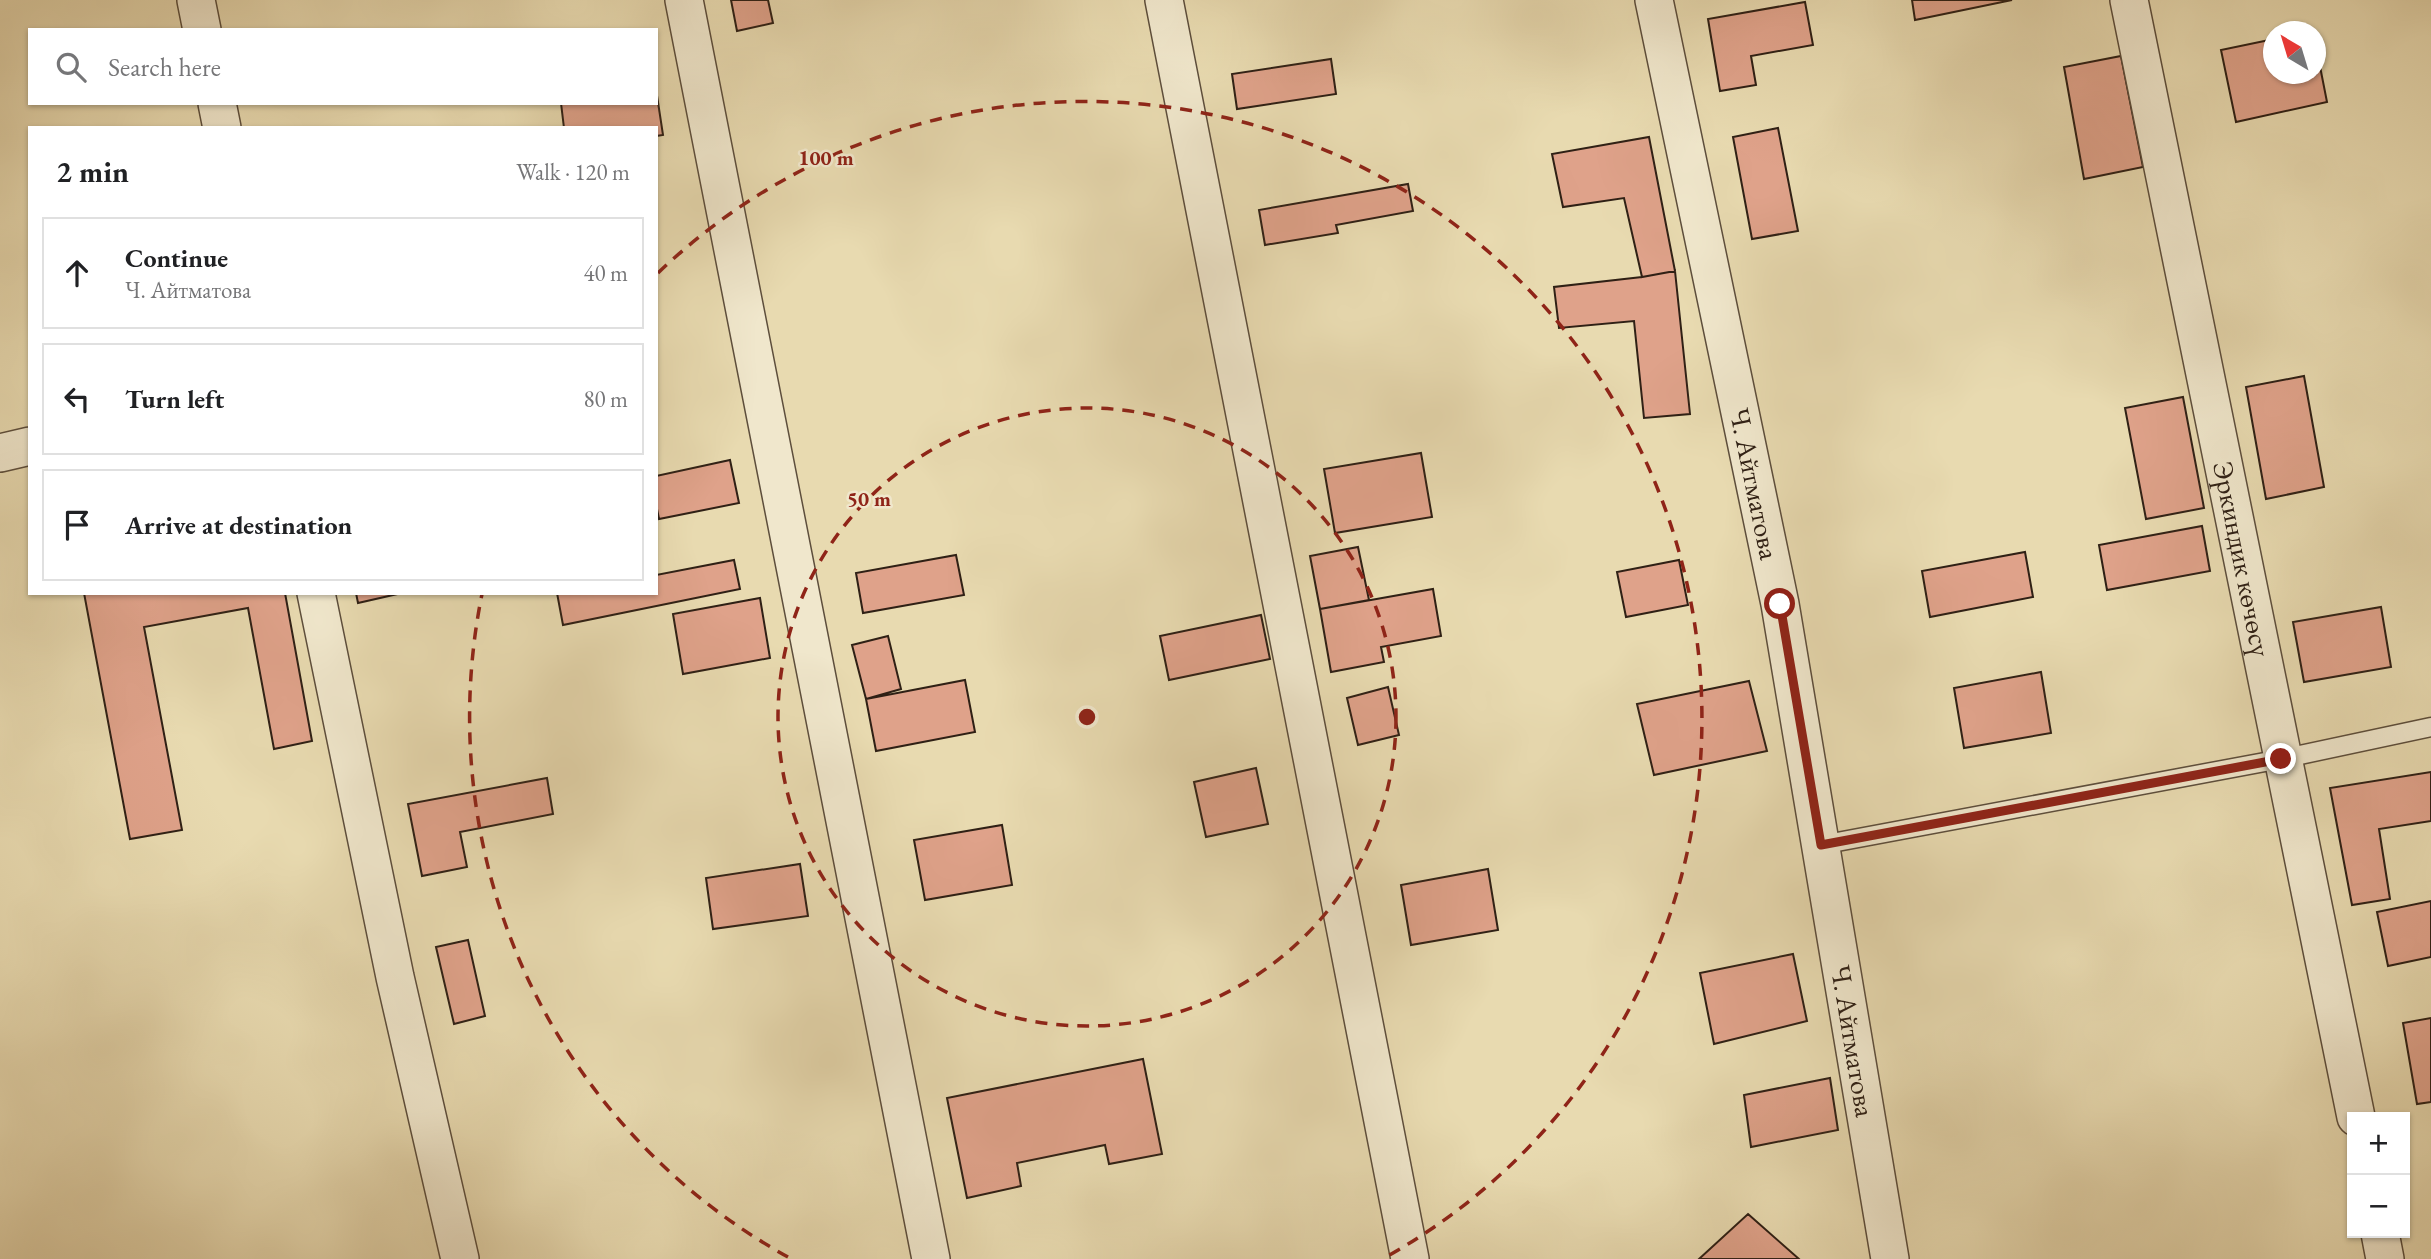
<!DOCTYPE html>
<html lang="en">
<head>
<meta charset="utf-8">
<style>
	:root { --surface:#fff; --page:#f2f2f2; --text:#202124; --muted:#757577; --line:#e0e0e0 }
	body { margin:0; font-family:"EB Garamond",serif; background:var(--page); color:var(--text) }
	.controls { position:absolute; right:21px; bottom:21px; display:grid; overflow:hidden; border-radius:0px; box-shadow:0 2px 5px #0004 }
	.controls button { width:63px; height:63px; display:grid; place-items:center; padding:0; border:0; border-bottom:2px solid var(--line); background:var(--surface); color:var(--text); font:35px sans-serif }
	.compass { position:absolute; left:2263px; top:21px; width:63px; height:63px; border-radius:50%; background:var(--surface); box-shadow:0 2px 5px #0004; rotate:322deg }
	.stop { position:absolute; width:21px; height:21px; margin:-16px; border:5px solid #8f2418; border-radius:50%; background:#fff }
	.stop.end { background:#8f2418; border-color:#fff; box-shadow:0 2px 7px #0008 }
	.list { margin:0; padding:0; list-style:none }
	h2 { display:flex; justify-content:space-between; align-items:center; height:91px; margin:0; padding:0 28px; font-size:30px }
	h2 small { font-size:23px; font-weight:400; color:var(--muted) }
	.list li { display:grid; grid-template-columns:46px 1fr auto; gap:21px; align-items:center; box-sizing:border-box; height:112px; margin:0 14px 14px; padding:0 14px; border:2px solid var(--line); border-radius:0px }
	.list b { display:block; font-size:26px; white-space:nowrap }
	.list p { margin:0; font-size:23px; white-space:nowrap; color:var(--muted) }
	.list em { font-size:23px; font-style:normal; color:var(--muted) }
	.icon { flex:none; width:38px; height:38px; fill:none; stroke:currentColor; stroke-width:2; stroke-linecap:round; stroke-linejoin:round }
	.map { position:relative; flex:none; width:2431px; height:1259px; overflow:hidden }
	.search { position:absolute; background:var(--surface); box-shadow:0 2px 5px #0004; left:28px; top:28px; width:630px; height:77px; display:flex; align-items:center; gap:18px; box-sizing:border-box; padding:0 24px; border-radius:0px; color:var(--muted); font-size:26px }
	.panel { position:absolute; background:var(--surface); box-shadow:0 2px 5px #0004; left:28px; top:126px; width:630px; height:469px; border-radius:0px }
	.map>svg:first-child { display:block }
	.building { fill:#dfa28a; stroke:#2f2015; stroke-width:2 }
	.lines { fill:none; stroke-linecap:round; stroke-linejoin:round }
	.lane-casing { stroke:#5d4e3c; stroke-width:21 }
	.street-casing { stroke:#5d4e3c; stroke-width:40 }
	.lane { stroke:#f0e7cc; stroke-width:18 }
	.street { stroke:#f0e7cc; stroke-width:37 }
	.route { stroke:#8f2418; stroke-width:9 }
	.ring { fill:none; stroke:#8f2418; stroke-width:3.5; stroke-dasharray:12 9 }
	.labels { text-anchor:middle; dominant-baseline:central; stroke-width:5; stroke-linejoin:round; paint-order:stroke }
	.street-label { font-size:28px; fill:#2f2015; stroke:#f0e7cc }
	.centre { fill:#8f2418; stroke:#f0e7cc; stroke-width:3.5 }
	.ring-label { font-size:21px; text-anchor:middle; font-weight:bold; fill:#8f2418; stroke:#f0e7cc; stroke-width:5; stroke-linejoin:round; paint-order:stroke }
</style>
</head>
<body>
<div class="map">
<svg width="2431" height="1259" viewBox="0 0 2431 1259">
	<rect width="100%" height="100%" fill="#e8dab0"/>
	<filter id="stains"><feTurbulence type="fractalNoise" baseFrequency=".00286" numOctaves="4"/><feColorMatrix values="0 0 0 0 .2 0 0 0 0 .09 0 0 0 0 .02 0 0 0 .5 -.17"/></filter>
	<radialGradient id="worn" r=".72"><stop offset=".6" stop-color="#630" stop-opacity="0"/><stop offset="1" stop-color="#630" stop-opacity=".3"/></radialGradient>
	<path class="building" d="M731,0H768L773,23L737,31Z
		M1912,0H2012L1915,20Z
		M1805,2L1813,45L1751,56L1756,85L1720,91L1708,19Z
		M2274,39V74H2316V46L2327,102L2236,122L2221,50Z
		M2121,56L2143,167L2084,179L2064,67Z
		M1331,59L1336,94L1237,109L1232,74Z
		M656,89L663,135L656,136V128H564L561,103H656Z
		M1778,128L1798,231L1752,239L1733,137Z
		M1649,137L1675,271L1642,277L1624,198L1563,207L1552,154Z
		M1408,184L1413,211L1336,225L1338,233L1265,245L1259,210Z
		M1675,271L1690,414L1644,418L1634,321L1559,328L1554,287L1642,277Z
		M2304,376L2324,487L2266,499L2246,387Z
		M2183,397L2204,508L2146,519L2125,408Z
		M1421,453L1432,517L1335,533L1324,469Z
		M730,460L739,503L659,519L656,504V476Z
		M2202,526L2210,571L2107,590L2099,545Z
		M1358,547L1369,600L1320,609L1310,556Z
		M2025,552L2033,597L1930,617L1922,571Z
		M956,555L964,595L863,613L856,573Z
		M734,560L740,589L563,625L557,593H656V575Z
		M1679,560L1688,605L1626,617L1617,572Z
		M1433,589L1441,636L1381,647L1384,662L1331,672L1320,609Z
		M84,593H285L312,741L274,749L248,608L144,627L182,830L130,839Z
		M356,593H402L358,603Z
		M760,598L770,658L683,674L673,614Z
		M2381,607L2391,667L2304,682L2293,622Z
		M1261,615L1270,659L1169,680L1160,636Z
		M888,636L901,689L866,699L852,645Z
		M2041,672L2051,733L1964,748L1954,688Z
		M965,680L975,732L876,751L866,699Z
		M1749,681L1767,751L1654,775L1637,704Z
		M1388,687L1399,735L1358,745L1347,698Z
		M1256,768L1268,824L1206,837L1194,782Z
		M2431,772V821L2379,829L2390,899L2352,905L2330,788Z
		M547,778L553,814L460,832L467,867L422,876L408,804Z
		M1002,825L1012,885L925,900L914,840Z
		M800,864L808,916L713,929L706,878Z
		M1488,869L1498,930L1411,945L1401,885Z
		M2431,901V957L2388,966L2377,912Z
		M468,940L485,1016L454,1024L436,947Z
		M1793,954L1807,1021L1714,1044L1700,973Z
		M2431,1018V1102L2417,1104L2403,1023Z
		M1143,1059L1162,1154L1109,1164L1105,1145L1017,1163L1021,1186L967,1198L947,1098Z
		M1830,1078L1838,1130L1751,1147L1744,1095Z
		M1748,1214L1799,1259H1699Z"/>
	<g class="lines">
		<g class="lane-casing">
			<path id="lane" d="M1821,845L2281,759L2431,727"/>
		</g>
		<g class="street-casing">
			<g id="street">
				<path d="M196,0L202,30"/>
				<path d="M684,0L931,1259"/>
				<path d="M1164,0L1410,1259"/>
				<path id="s1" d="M1654,0L1780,604L1890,1259"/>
				<path id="s2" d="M2129,0L2356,1117"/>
				<path d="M217,103L222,128"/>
				<path d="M0,453L30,446"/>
				<path d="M316,593L395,977L460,1259"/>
				<path d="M2380,1233L2385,1259"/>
			</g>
		</g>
		<use href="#lane" class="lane"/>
		<use href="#street" class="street"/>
	</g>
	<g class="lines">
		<path class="route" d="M1780,604L1821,845L2281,759"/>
	</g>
	<g class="ring">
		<circle cx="1087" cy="717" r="309"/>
		<path d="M788 1257A617 617 0 0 1 482 594M658 273A617 617 0 1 1 1386 1257"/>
	</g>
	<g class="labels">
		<g class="street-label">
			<text stroke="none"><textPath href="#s1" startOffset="494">Ч. Айтматова</textPath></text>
			<text stroke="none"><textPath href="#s2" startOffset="570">Эркиндик көчөсү</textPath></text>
			<text stroke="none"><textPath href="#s1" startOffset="1060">Ч. Айтматова</textPath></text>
		</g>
	</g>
	<circle cx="1087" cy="717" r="10" class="centre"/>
	<g class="ring-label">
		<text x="826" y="165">100 m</text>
		<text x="869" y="506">50 m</text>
	</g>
	<rect width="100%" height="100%" filter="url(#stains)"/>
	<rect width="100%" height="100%" fill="url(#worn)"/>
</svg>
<div class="controls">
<button>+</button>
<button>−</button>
</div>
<svg class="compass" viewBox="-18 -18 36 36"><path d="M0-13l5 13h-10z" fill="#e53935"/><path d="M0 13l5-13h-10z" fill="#757577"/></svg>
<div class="stop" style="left:1780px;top:604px"></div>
<div class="stop end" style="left:2281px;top:759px"></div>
<div class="search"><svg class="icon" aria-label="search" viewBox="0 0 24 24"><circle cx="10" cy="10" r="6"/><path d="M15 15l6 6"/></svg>Search here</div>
<section class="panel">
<h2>2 min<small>Walk · 120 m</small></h2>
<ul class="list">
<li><svg class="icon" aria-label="ahead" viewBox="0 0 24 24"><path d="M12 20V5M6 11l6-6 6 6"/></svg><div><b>Continue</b><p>Ч. Айтматова</p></div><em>40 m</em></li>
<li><svg class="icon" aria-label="left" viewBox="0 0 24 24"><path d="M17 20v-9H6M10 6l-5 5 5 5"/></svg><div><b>Turn left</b></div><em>80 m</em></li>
<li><svg class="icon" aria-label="arrive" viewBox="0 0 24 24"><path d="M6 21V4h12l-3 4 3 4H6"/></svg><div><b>Arrive at destination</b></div></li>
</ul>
</section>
</div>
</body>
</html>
